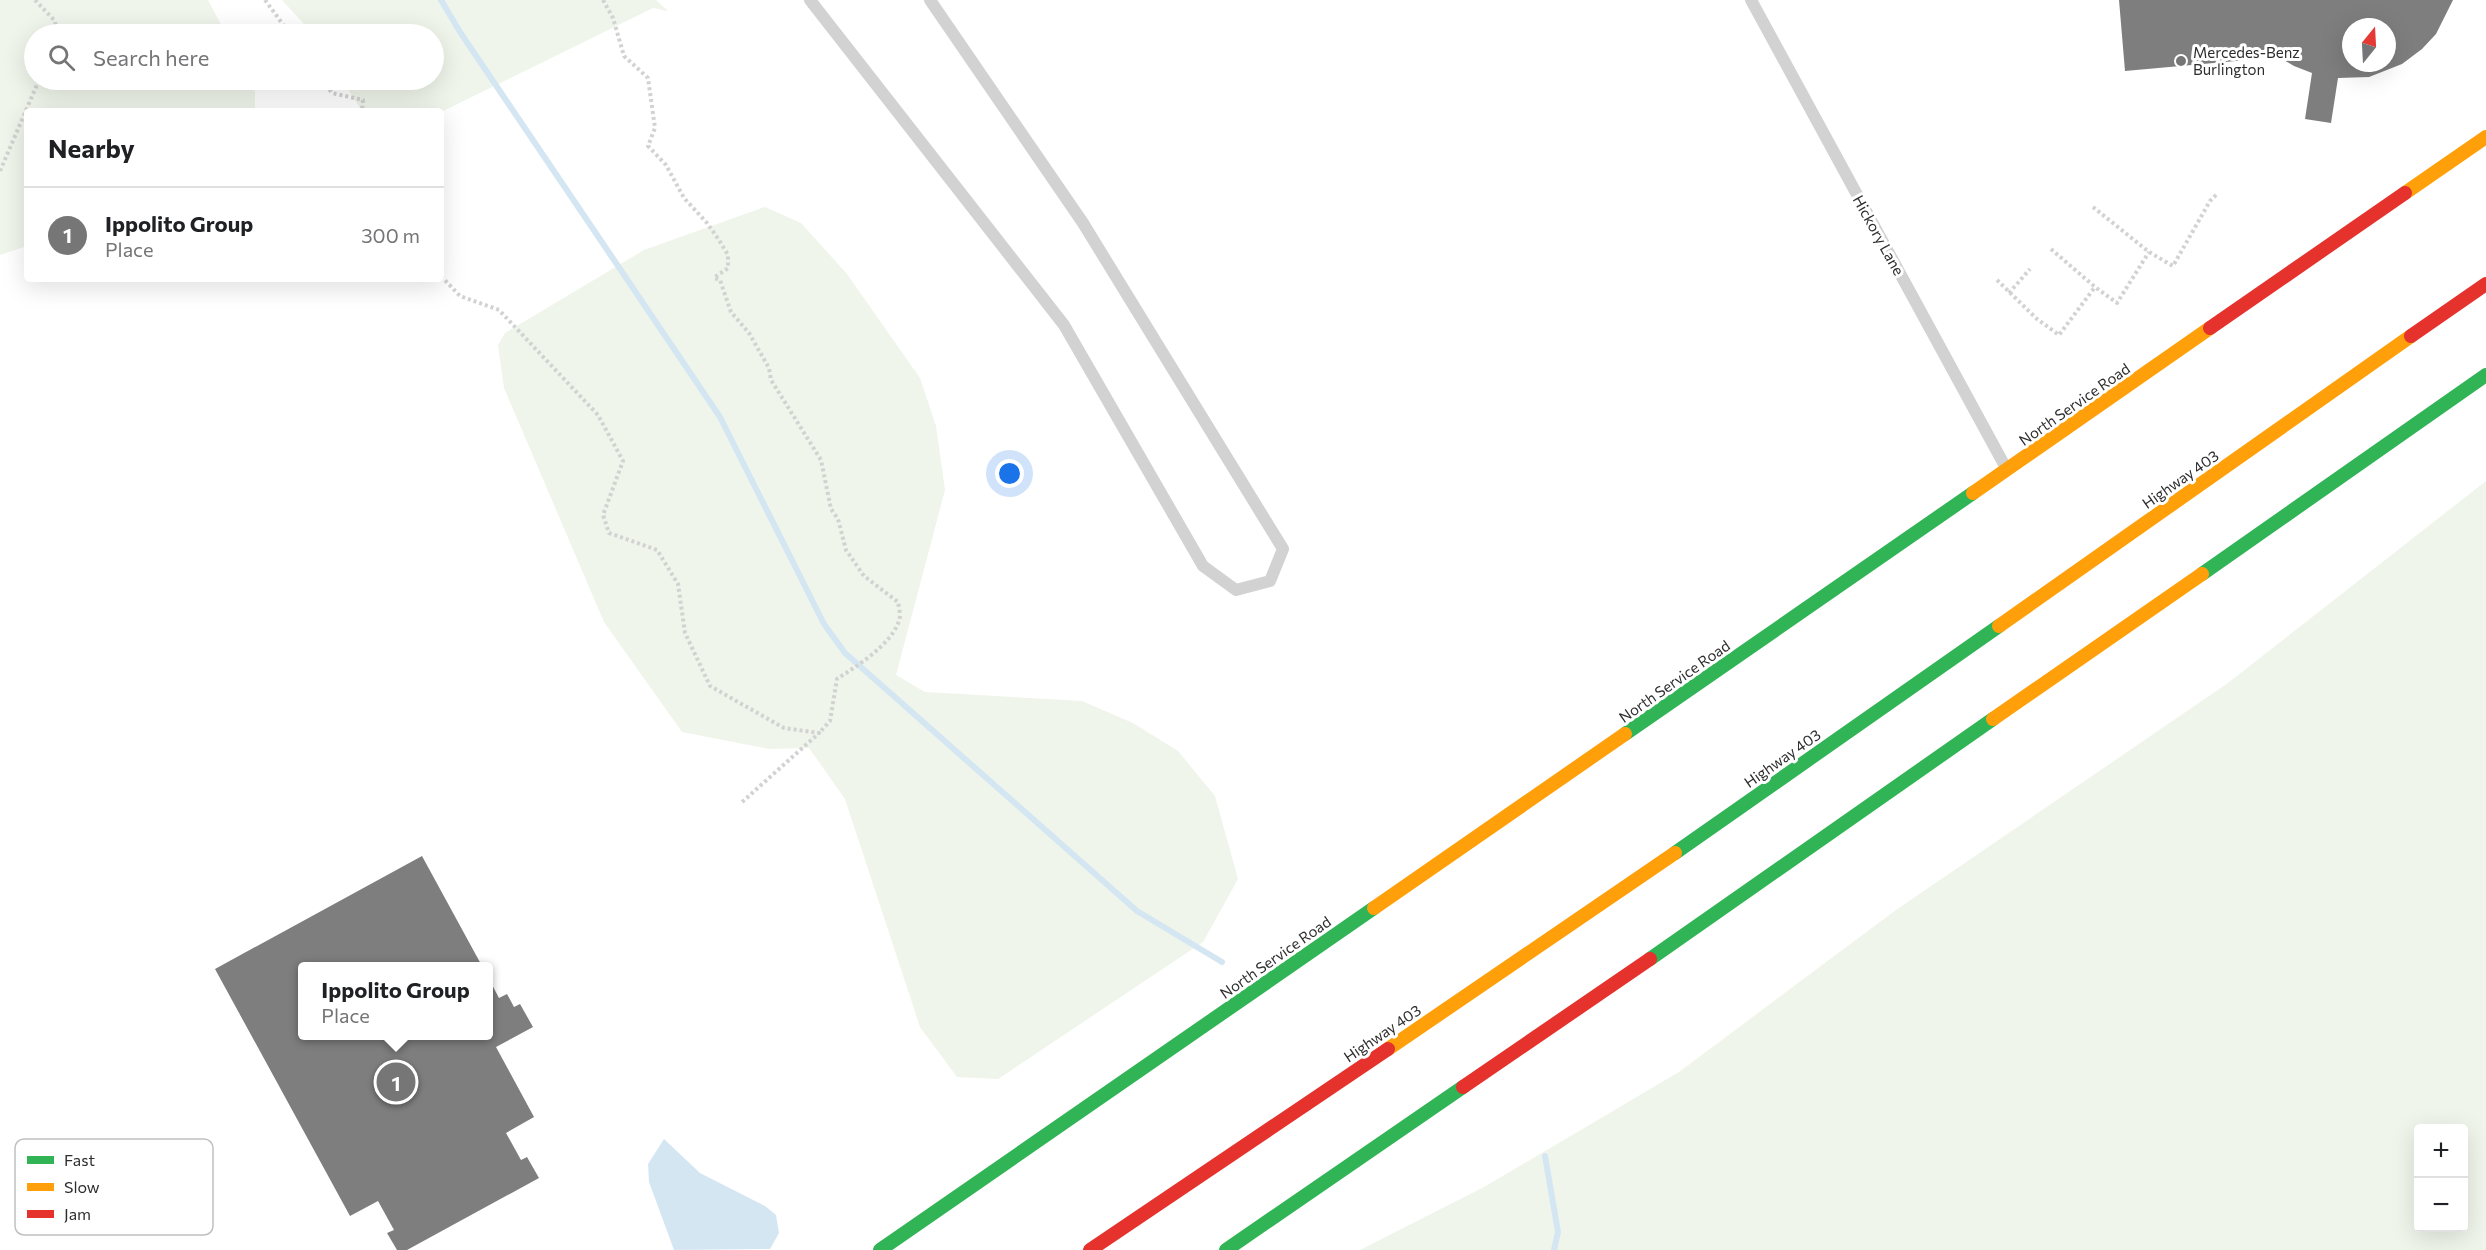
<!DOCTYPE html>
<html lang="en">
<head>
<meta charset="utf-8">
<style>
	:root { --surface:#fff; --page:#f6f6f6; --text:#202124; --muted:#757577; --line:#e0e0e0; --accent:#767676 }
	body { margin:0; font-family:Commissioner,sans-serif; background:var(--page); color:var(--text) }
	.controls { position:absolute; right:18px; bottom:18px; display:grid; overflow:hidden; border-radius:6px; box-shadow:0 6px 24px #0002 }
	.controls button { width:54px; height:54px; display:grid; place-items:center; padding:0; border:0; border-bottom:2px solid var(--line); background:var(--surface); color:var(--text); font:30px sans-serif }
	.compass { position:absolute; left:2342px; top:18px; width:54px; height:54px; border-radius:50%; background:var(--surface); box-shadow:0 6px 24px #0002; rotate:18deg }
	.you { position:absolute; left:1010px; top:474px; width:21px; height:21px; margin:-15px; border:4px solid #fff; border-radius:50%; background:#1a73e8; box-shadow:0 0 0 9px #1a73e833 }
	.badge { display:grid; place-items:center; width:39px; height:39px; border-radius:50%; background:var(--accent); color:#fff; font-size:20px; font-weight:700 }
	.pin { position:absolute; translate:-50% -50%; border:3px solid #fff; box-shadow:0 2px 6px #0006 }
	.popup { position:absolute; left:298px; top:962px; width:195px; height:78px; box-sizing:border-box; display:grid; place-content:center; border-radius:6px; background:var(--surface); filter:drop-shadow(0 2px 4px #0005); font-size:20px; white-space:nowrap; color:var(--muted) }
	.popup b { font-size:22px; color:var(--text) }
	.popup::after { content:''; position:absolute; left:50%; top:100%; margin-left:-12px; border:12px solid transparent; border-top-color:var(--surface) }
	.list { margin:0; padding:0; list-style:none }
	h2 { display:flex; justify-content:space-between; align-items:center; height:78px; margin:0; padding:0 24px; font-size:26px }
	h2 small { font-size:20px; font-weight:400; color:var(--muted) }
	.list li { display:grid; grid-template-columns:39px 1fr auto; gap:18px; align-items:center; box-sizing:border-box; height:96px; padding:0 24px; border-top:2px solid var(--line) }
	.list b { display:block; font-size:22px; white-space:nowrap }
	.list p { margin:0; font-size:20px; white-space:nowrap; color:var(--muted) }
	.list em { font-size:20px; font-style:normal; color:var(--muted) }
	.icon { flex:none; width:33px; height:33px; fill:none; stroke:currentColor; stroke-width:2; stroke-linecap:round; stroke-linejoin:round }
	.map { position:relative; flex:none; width:2486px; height:1250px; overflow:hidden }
	.search { position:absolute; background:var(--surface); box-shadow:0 6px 24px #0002; left:24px; top:24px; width:420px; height:66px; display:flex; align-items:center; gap:15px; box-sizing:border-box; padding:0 21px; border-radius:33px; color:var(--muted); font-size:22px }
	.panel { position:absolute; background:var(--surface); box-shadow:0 6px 24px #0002; left:24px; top:108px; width:420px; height:174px; border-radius:6px }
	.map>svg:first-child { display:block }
	.green { fill:#eff5ea; fill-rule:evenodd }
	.water { fill:#d5e6f3 }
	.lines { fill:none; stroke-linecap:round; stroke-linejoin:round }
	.stream { stroke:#d5e6f3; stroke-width:6 }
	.building { fill:#7e7e7e; fill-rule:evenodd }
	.path { stroke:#d2d2d2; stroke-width:4; stroke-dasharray:3 3; stroke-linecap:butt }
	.lane { stroke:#d2d2d2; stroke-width:12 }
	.fast { stroke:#30b455; stroke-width:14 }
	.slow { stroke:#ff9f0a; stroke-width:14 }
	.jam { stroke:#e5322d; stroke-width:14 }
	.poi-dot { fill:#767676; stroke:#fff; stroke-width:2 }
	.labels { text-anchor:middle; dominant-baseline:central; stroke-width:6; stroke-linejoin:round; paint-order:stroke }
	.poi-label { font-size:15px; fill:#2d2d2d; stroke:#fff; text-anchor:start }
	.street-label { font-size:15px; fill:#2d2d2d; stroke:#fff }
	.key { fill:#fff; stroke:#c0c0c0; stroke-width:1.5 }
	.key-label { font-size:16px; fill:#2d2d2d }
</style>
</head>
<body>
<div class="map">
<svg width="2486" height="1250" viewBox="0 0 2486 1250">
	<rect width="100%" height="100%" fill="#fff"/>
	<path class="green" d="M0,0H208L226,34H34V80H249L255,91V111H27V246L0,255Z
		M282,0H656L668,11L653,8L441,112L362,111L342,80H434V34H313Z
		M765,207L801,223L847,274L920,378L936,426L945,490L896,675L925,692L1082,701L1133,723L1178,751L1215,796L1238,879L1203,942L998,1079L957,1077L920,1027L845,799L809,748L769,749L682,732L604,622L504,388L498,345L505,333L644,250Z
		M2486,481V1250H1360L1484,1187L1679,1072L1896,910L2228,683ZM2418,1128H2464V1228H2418Z"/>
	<path class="water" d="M664,1139L700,1173L765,1206L776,1215L779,1233L770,1249L674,1250L649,1182L648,1164Z"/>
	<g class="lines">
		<path class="stream" d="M441,0L460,32L720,417L824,624L845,653L1137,911L1222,962
			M1545,1156L1558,1232L1554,1250"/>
	</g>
	<path class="building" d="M2119,0H2453L2436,34L2422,49L2402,64L2369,77L2338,78L2331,123L2305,119L2312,73L2294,66L2265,49L2258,59L2125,71ZM2351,27H2387V63H2351Z
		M422,856L482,966H303V1035H489V979L499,998L507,994L514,1007L520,1004L533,1027L496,1047L534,1117L506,1133L521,1160L527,1157L539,1178L407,1250H397L387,1233L394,1230L378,1201L350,1216L215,969Z"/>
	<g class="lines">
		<path class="path" d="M35,0L55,21L57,34
			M265,0L290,34
			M603,0L613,18L624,56L648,78L655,128L648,146L666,165L684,198L707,223L719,240L728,255V268L714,278L720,280L731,312L749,333L769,368L771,380L821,460L831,509L838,519L846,550L864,576L898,602C899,608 901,616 899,621C890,646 858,665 837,679L830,721L819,733
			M322,80L332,93L363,100L362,111
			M0,171L39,80
			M2093,207L2149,252L2173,266L2210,201L2218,193
			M2051,249L2095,287L2117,303L2149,252
			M441,276L460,296L499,310L598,415L623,461L603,515L609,533L657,550L678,584L685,633L710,686L784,728L819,733L740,804
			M1997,280L2037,319L2059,335L2095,287
			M2009,293L2030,269"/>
		<path class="lane" d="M810,0L1064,325L1203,566L1236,590L1270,581L1283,549L1083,223L930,0
			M1751,0L2006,468"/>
		<path class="fast" d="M2202,574L2486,375
			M1625,734L1973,493
			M1675,853L1999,626
			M1650,959L1993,719
			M880,1250L1374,908
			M1226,1250L1463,1087"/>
		<path class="slow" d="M2405,193L2486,137
			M1973,493L2210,328
			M1999,626L2411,336
			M1993,719L2202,574
			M1374,908L1625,734
			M1388,1049L1675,853"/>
		<path class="jam" d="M2210,328L2405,193
			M2411,336L2486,284
			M1463,1087L1650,959
			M1090,1250L1388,1049"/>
	</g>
	<circle class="poi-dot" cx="2181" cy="61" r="6"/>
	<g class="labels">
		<g class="poi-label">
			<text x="2193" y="52">Mercedes-Benz<tspan x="2193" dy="17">Burlington</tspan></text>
		</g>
		<g class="street-label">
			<text transform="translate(1879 235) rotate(61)">Hickory Lane</text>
			<text transform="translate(2074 404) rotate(-35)">North Service Road</text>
			<text transform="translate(2180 479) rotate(-35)">Highway 403</text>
			<text transform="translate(1674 681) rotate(-35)">North Service Road</text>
			<text transform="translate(1782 758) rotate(-35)">Highway 403</text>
			<text transform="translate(1275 957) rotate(-35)">North Service Road</text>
			<text transform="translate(1382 1033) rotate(-34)">Highway 403</text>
		</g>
	</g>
	<rect x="15" y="1139" width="198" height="96" rx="9" class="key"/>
	<rect x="27" y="1156" width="27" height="8" fill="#30b455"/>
	<rect x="27" y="1183" width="27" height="8" fill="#ff9f0a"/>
	<rect x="27" y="1210" width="27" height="8" fill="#e5322d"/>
	<g class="key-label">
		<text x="64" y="1166">Fast</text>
		<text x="64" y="1193">Slow</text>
		<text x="64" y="1220">Jam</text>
	</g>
</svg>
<div class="controls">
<button>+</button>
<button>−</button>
</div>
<svg class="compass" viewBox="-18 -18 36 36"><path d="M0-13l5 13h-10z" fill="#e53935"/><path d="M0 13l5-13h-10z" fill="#757577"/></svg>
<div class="you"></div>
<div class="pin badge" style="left:396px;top:1082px">1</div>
<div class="popup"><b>Ippolito Group</b>Place</div>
<div class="search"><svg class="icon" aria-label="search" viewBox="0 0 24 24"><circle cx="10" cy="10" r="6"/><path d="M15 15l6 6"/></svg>Search here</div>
<section class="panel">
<h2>Nearby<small></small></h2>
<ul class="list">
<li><span class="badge">1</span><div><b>Ippolito Group</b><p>Place</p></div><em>300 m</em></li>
</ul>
</section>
</div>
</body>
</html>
